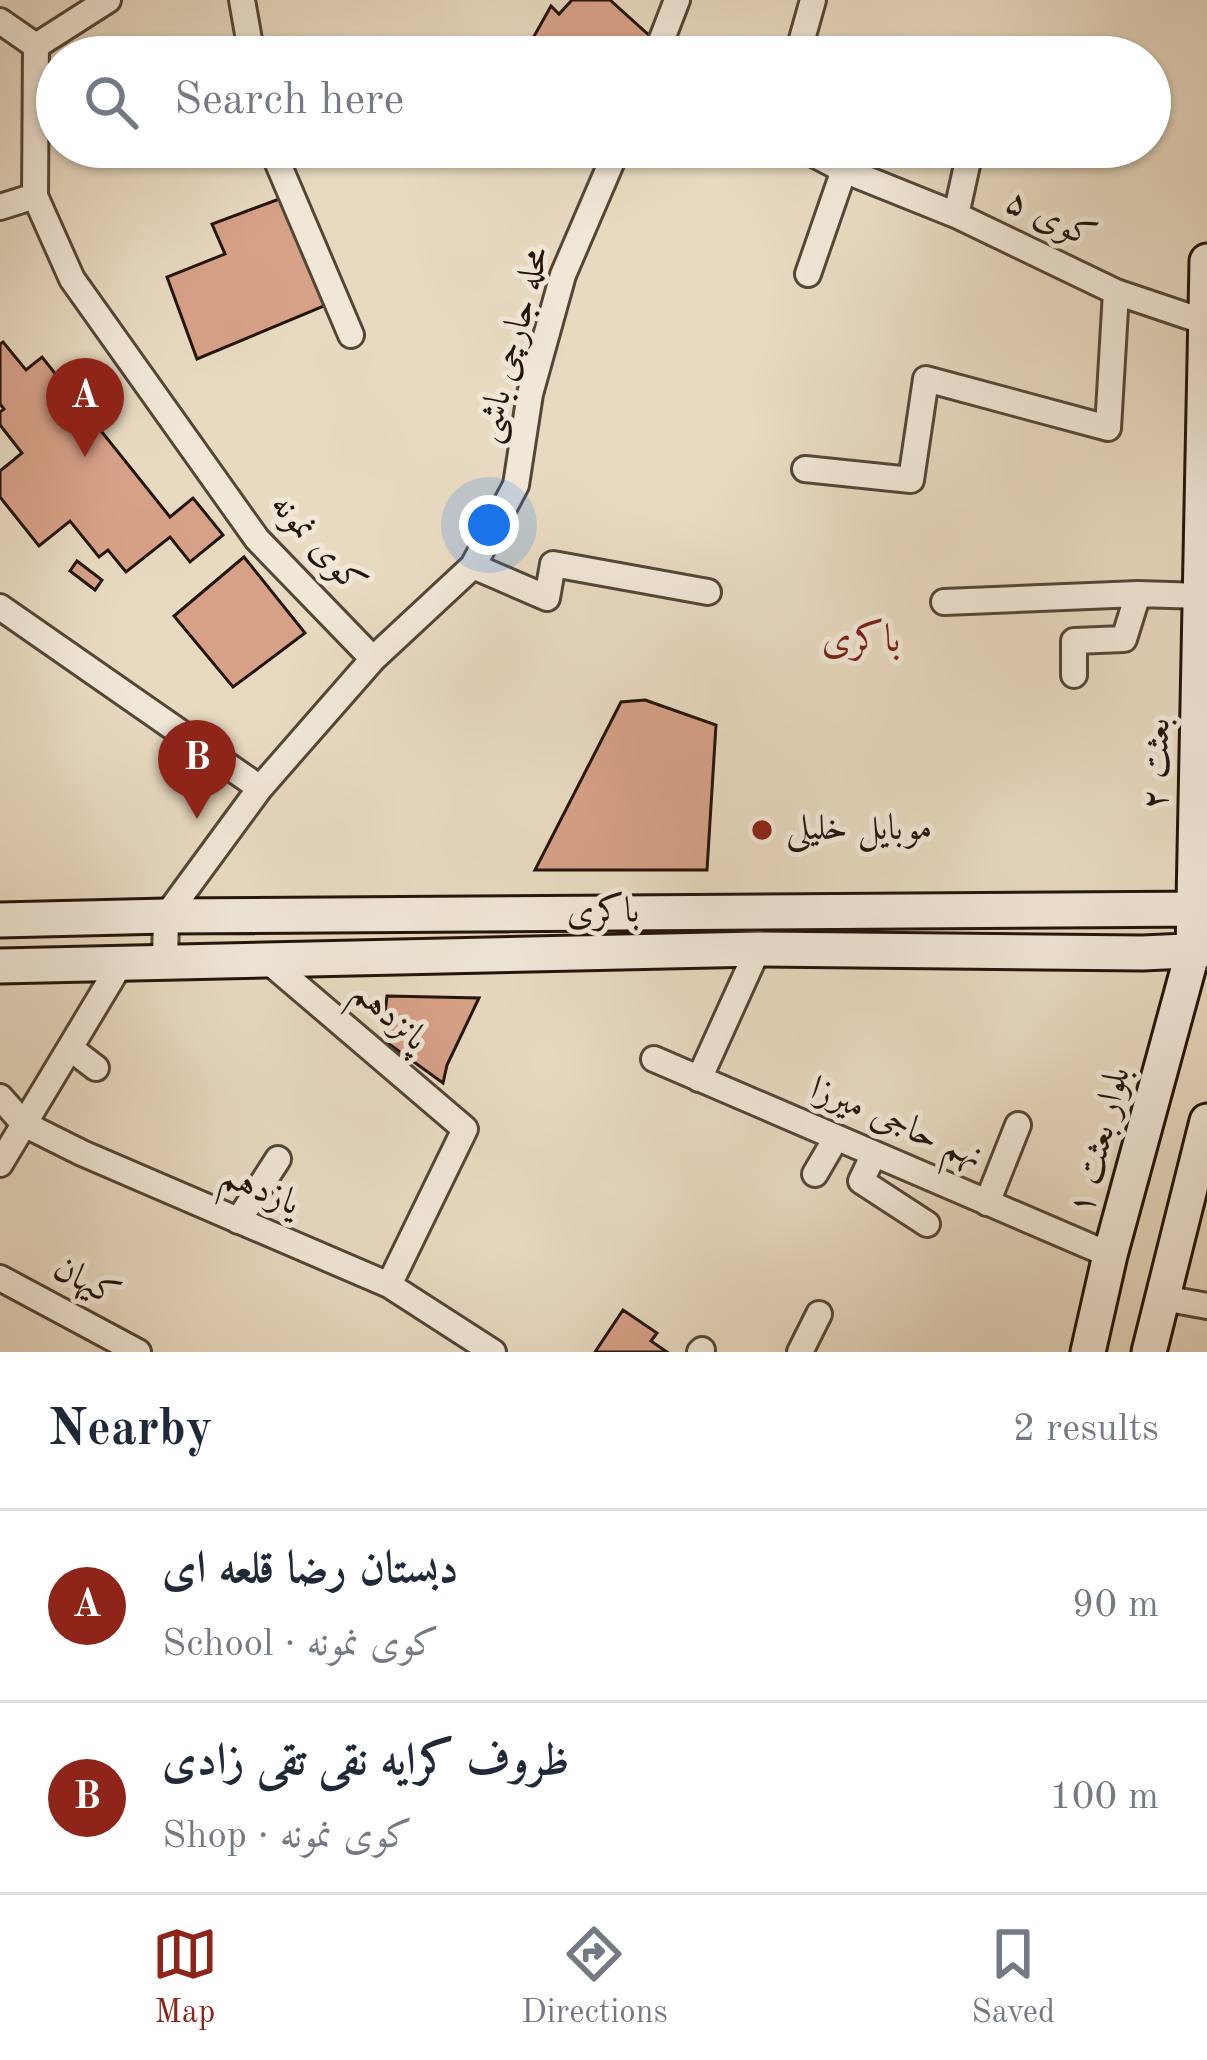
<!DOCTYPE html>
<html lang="en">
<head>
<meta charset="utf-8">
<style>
	:root { --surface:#fff; --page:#f2f2f3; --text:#1f2937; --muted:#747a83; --line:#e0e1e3; --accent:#8f2418 }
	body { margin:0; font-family:"Old Standard TT",Amiri,serif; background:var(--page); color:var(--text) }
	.you { position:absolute; left:489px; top:525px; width:42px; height:42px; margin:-30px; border:9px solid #fff; border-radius:50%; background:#1a73e8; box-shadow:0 0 0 18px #1a73e833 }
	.badge { display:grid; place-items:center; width:78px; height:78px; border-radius:50%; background:var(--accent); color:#fff; font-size:39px; font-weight:700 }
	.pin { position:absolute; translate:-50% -99px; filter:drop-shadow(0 3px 6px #0008) }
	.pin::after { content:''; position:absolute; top:63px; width:42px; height:36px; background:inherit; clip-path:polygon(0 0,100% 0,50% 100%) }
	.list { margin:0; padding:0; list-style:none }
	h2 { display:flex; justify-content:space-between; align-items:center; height:156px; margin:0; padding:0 48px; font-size:51px }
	h2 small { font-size:39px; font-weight:400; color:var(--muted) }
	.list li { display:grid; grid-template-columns:78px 1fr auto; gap:36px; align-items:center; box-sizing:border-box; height:192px; padding:0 48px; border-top:3px solid var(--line) }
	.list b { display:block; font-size:45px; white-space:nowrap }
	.list p { margin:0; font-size:39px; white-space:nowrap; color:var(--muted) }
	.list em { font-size:39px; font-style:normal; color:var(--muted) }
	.icon { flex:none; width:66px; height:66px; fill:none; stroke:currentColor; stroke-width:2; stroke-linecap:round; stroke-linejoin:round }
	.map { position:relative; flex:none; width:1207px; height:1352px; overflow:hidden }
	.search { position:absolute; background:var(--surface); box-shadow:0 3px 9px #0004; left:36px; right:36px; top:36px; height:132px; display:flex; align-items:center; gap:30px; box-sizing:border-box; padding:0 42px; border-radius:66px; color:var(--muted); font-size:45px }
	.sheet { height:540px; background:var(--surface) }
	nav { display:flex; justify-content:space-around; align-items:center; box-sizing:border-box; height:168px; border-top:3px solid var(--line); background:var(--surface); font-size:33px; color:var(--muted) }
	nav a { display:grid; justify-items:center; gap:6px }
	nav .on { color:var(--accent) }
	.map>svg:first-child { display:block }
	.building { fill:#d7a188; stroke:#231409; stroke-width:3 }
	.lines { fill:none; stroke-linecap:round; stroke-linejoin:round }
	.minor-casing { stroke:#544637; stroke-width:30 }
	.secondary-casing { stroke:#231409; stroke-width:39 }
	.minor { stroke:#f0e7d7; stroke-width:24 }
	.secondary { stroke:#f0e7d7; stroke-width:33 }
	.poi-dot { fill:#8f2418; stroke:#f0e7d7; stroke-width:4.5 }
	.labels { text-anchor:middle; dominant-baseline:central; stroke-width:10; stroke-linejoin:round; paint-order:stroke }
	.street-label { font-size:36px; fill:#231409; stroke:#f0e7d7 }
	.poi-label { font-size:36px; fill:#231409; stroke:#f0e7d7; text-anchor:start }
	.neighbourhood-label { font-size:39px; fill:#7a1f14; stroke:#f0e7d7 }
</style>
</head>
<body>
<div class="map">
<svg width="1207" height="1352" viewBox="0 0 1207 1352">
	<rect width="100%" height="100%" fill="#e8dac1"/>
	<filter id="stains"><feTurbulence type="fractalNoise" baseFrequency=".00167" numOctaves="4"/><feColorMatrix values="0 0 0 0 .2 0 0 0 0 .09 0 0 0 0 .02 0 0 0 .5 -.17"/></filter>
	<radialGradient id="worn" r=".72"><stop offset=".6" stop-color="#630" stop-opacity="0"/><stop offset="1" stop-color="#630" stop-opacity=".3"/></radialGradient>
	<path class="building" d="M572,0H610L652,38L644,57H526L528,47L551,6L559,14Z
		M282,198L324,306L197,359L167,277L225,254L212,224Z
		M3,342L26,370L42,357L170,517L193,498L223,535L190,562L170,537L126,572L108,550L99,557L70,521L39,546L0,497V471L22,453L0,425V412L4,409L0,404V344Z
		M244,557L305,633L233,687L174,616Z
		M77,561L102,580L95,590L70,571Z
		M645,700L716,725L707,870H535L621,702Z
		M387,996L479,998L447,1065L443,1083L382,1039Z
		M623,1310L657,1333L651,1341L667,1352H595Z"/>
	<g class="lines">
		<g class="minor-casing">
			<path id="minor" d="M108,0L36,46L35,196L72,279L257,539L373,659
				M242,0L252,57
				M0,21L36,46
				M655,57L677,0
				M797,57L813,0
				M271,147L351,335
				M800,147L844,170L956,215L1116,292L1205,322
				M0,207L35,196
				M956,215L971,147
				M808,274L844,170
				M805,469L911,480L926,379L1108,428L1116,292
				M473,566L547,598L553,564L708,592
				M944,602L1138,594L1202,596
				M0,607L260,788
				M1074,675V641L1124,639L1138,594
				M267,960L465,1129L389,1285
				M165,962L166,916L260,788L373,659L473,566L516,485L530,394L563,275L618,147
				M70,1048L96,1068
				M654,1059L1110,1255
				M699,1079L758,949
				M0,1097L24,1124L82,1153L389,1285L493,1352
				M874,1154L861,1181L927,1224
				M0,1164L121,963
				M815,1174L836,1138
				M987,1203L1018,1125
				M238,1221L278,1159
				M0,1278L138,1352
				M1163,1298L1207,1306
				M700,1352L702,1350
				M800,1352L819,1314"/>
		</g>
		<g class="secondary-casing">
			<path id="secondary" d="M0,920L166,916L1207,909
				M0,966L758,949L1143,953L1207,950
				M1088,1352L1110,1255L1193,951L1207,261
				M1149,1352L1207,1121"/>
		</g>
		<use href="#minor" class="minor"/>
		<use href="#secondary" class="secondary"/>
	</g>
	<circle class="poi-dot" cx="762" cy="830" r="12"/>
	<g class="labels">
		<g class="street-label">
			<text transform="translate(1050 220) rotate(25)">کوی ۵</text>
			<text transform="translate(514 345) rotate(-75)">محله جارچی باشی</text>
			<text transform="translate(317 545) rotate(48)">کوی نمونه</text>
			<text transform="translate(1158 764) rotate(-88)">بعثت ۲</text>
			<text transform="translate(603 913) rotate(-1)">باکری</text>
			<text transform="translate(389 1017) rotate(41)">پانزدهم</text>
			<text transform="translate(896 1124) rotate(23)">نهم حاجی میرزا</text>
			<text transform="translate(1101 1141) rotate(-75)">بلوار بعثت ۱</text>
			<text transform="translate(260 1191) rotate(23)">یازدهم</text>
			<text transform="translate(86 1283) rotate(28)">کیهان</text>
		</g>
		<g class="poi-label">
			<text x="786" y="830">موبایل خلیلی</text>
		</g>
		<g class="neighbourhood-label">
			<text x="861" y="640">باکری</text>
		</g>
	</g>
	<rect width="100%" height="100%" filter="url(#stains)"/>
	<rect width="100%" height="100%" fill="url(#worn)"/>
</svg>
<div class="you"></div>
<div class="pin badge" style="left:85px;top:457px">A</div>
<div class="pin badge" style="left:197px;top:819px">B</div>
<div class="search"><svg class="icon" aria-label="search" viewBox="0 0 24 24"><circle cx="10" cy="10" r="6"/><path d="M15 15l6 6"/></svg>Search here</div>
</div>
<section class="sheet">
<h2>Nearby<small>2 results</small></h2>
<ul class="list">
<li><span class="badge">A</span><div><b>دبستان رضا قلعه ای</b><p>School · کوی نمونه</p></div><em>90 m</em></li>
<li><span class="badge">B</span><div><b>ظروف کرایه نقی تقی زادی</b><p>Shop · کوی نمونه</p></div><em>100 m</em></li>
</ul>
</section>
<nav>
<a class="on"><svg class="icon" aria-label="map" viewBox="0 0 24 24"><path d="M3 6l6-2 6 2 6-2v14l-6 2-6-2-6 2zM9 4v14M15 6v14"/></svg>Map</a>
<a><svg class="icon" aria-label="directions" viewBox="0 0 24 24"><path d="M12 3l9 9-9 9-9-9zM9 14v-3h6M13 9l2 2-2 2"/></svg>Directions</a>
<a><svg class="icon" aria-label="saved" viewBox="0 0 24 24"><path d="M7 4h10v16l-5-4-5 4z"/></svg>Saved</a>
</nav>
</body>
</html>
